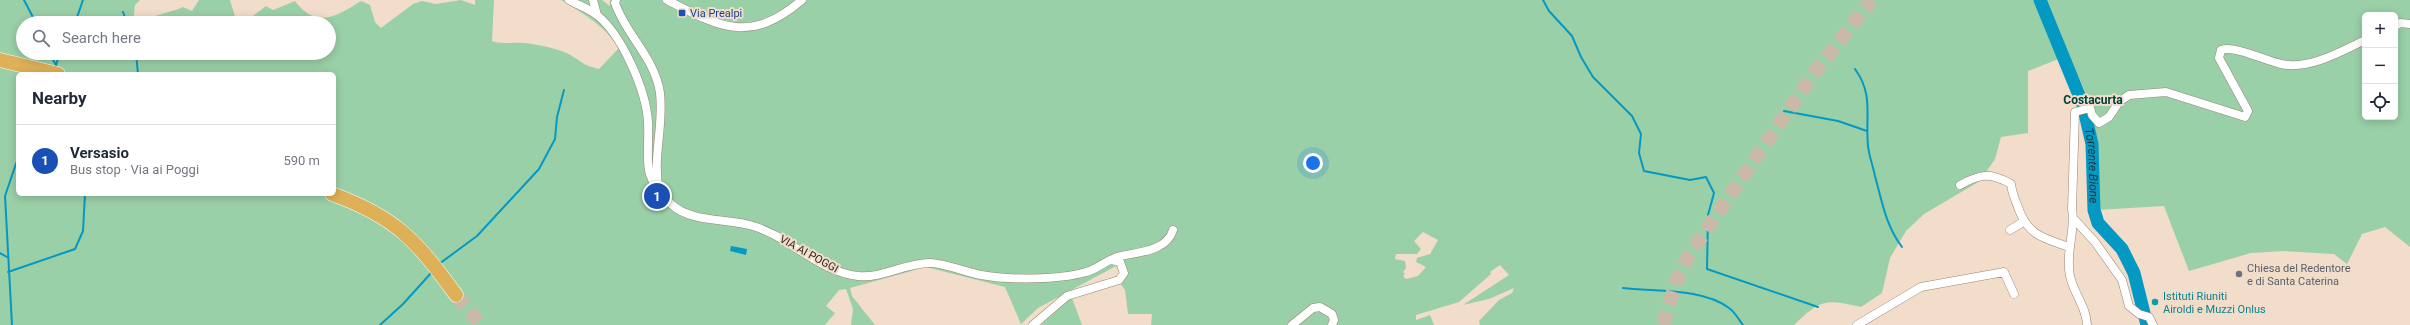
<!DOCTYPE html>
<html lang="en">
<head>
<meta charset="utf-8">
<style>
	:root { --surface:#fff; --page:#f6f6f7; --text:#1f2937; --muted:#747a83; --line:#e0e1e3; --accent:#ea580c }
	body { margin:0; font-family:Roboto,sans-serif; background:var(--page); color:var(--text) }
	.controls { position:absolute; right:12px; top:12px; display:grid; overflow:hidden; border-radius:6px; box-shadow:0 2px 10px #0003 }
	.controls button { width:36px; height:36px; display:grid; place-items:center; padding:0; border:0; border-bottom:1px solid var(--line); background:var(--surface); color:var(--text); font:20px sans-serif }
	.you { position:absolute; left:1313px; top:163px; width:14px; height:14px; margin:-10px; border:3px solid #fff; border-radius:50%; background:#1a73e8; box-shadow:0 0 0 6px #1a73e833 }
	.badge { display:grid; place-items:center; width:26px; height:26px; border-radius:50%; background:var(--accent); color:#fff; font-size:13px; font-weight:700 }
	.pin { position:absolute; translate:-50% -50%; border:2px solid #fff; box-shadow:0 1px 4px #0006 }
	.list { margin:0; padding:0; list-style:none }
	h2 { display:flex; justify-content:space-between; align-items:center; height:52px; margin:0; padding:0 16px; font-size:17px }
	h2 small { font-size:13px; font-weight:400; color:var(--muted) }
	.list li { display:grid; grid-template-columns:26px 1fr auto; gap:12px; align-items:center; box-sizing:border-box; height:72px; padding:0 16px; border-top:1px solid var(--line) }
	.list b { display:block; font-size:15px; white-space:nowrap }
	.list p { margin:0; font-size:13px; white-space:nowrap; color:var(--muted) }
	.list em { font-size:13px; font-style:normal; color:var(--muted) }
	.icon { flex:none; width:22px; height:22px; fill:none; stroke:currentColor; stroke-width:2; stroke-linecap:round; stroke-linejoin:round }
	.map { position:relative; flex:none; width:2410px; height:325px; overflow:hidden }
	.search { position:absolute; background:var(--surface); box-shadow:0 2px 10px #0003; left:16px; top:16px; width:320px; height:44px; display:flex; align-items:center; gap:10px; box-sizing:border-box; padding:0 14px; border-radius:22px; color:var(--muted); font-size:15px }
	.panel { position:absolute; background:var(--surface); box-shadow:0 2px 10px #0003; left:16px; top:72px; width:320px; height:124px; border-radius:6px }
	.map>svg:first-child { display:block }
	.green { fill:#9ad0a8; fill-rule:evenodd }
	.water { fill:#0499c3 }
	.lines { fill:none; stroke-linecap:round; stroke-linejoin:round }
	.stream { stroke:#0499c3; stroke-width:2 }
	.river { stroke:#0499c3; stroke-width:13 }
	.trunk-tunnel { stroke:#cbb9a8; stroke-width:14; stroke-dasharray:14 7; stroke-linecap:butt }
	.minor-casing { stroke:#988574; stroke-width:9 }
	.trunk-casing { stroke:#fff; stroke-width:15 }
	.minor { stroke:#fff; stroke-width:8 }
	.trunk { stroke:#deb057; stroke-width:14 }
	.transit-dot { fill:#1a4fb4; stroke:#f1ddca; stroke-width:1.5 }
	.worship-dot { fill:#6b7280; stroke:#f1ddca; stroke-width:1.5 }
	.culture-dot { fill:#0f9aa8; stroke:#f1ddca; stroke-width:1.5 }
	.labels { text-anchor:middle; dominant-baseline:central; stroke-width:4; stroke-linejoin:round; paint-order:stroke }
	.transit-label { font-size:11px; fill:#164399; stroke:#f1ddca; text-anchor:start }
	.street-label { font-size:11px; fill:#312922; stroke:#f1ddca }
	.worship-label { font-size:11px; fill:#5b616d; stroke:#f1ddca; text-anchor:start }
	.culture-label { font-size:11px; fill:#0d838f; stroke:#f1ddca; text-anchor:start }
	.neighbourhood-label { font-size:12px; font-weight:bold; fill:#00413c; stroke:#f1ddca }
	.water-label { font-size:12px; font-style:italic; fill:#1d313a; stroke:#f1ddca }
</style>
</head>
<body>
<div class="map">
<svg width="2410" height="325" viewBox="0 0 2410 325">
	<rect width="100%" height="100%" fill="#f1ddca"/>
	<path class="green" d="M0,0H140L135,5L133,23H23V53H329V23H244L266,6L273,10L295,1C316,29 336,17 361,1L370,5L375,22L381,28L413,4L422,1L436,4L461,0L475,5V0H494L492,41C499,45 520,41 531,44C544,46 561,49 572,56C585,64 583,65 599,69L619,48C604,25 584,14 561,0H602L610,6V0H2410V247L2385,227L2362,234L2347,264L2334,254L2283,251L2251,253L2189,271L2164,206L2097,210C2091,170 2098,127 2084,89C2080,78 2072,67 2066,56L2028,71V133L2001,137L1995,159L1980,181L1924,214L1906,231L1890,258L1882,293L1861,307C1825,299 1821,299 1794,325H1480L1479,321L1499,300L1512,293L1514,288L1489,299L1463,305L1509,275L1500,265L1490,272L1491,274L1459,302L1416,315V320L1430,315L1434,325H1151L1152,314H1128L1125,290L1120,283L1125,278L1116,266L1038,308L1021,324L1005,287L926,267L850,288L852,296L875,325H851L853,309L846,289L839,290L826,306L835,313L825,325H0ZM2365,15H2395V117H2365ZM18,74H334V194H18ZM1423,232L1438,240L1430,254L1417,258L1416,262L1426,267L1418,276L1406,279L1403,276L1405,274L1403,272L1406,268L1405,261L1395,259L1396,254H1417L1421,249L1414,241Z
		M199,0H230L237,23H150L151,18C161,13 172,12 183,7L192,11Z
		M1072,298L1082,325H1041L1058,307Z"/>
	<path class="water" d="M731,246L747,249L746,255L730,251Z"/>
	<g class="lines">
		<path class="stream" d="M24,0L36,23
			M1543,0L1549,11L1572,36L1581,57L1593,77L1632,116L1641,134L1639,153L1644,171L1690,180L1706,177L1714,193L1708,215L1707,269L1818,307
			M123,12L127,23
			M75,23L83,0
			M49,53L56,65L55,68
			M136,53L138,74
			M56,65L60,53
			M1855,69C1874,95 1865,116 1868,146C1869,156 1873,166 1875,176C1882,202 1886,226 1902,247
			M1784,111L1838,121L1867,131
			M0,253L7,257
			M439,264L477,236L539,169L555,139L557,117L564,90
			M8,272L75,249L83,231L85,194
			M1623,288C1655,292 1703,288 1729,308C1735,312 1739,320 1743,325
			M12,325L5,196L18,158
			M380,325L403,304L432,272"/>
		<path class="river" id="s1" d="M2040,0L2083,105L2092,144L2094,210L2098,223L2122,249L2134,273L2147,325"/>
		<path class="trunk-tunnel" d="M456,295L481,325
			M1663,325L1677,279L1689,255L1814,73L1872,0"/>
		<g class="minor-casing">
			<path id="minor" d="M569,0C578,5 589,9 597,15C622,35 646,90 648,122C650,161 639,174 671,204C691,223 728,218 753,226C790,237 819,272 858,276C882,279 907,262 931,263C947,264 965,272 981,275C1007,280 1060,280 1086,272C1098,269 1109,258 1121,256C1139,252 1167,251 1173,230
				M593,0L597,15
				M616,0L615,3C626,35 655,58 660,93C664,126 652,158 659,190
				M667,0C721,28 750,44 802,0
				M2395,26L2400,23L2410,24
				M1960,185C1980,174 1990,172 2011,184C2012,194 2016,201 2019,210C2029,236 2044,238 2069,247
				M2074,219L2095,242L2122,280L2129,306L2139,314L2149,317L2153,325
				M2010,230L2023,222
				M1033,325L1067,296L1119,280L1124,273L1120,262L1112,260
				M1292,325L1313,308L1320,307L1332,314L1334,320L1332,325
				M1857,325L1921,287L2004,272L2014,294
				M2087,325C2087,308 2073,292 2070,276C2065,253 2076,230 2072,209L2075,112L2090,108L2092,115L2099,123L2109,117L2119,102L2129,95L2166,92L2245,117L2248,111L2219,58L2221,50C2235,45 2266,61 2281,64C2309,70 2340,52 2365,40"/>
		</g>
		<g class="trunk-casing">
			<path id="trunk" d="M0,60L58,74
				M332,194C396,217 417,241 456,295"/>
		</g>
		<use href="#minor" class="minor"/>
		<use href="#trunk" class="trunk"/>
	</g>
	<rect class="transit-dot" x="678" y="9" width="8" height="8" rx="2"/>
	<circle class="worship-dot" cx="2239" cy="274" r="4"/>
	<circle class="culture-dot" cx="2155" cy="302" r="4"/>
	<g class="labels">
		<g class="transit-label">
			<text x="690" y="13">Via Prealpi</text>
		</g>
		<g class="street-label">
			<text transform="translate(809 254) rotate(29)">VIA AI POGGI</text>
		</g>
		<g class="worship-label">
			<text x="2247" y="268">Chiesa del Redentore<tspan x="2247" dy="13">e di Santa Caterina</tspan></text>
		</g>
		<g class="culture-label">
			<text x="2163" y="296">Istituti Riuniti<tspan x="2163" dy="13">Airoldi e Muzzi Onlus</tspan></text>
		</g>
		<g class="neighbourhood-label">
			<text x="2093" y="100">Costacurta</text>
		</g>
		<g class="water-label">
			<text stroke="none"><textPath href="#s1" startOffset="175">Torrente Bione</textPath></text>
		</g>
	</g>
</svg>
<div class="controls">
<button>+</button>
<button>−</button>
<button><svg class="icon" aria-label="locate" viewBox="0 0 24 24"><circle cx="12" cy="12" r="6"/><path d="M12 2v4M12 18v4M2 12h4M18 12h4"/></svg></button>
</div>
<div class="you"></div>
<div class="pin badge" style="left:657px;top:196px;background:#1a4fb4">1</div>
<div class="search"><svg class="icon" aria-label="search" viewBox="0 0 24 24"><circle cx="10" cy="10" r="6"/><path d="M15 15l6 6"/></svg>Search here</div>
<section class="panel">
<h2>Nearby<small></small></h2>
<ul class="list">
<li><span class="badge" style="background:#1a4fb4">1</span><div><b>Versasio</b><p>Bus stop · Via ai Poggi</p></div><em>590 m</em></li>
</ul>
</section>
</div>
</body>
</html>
